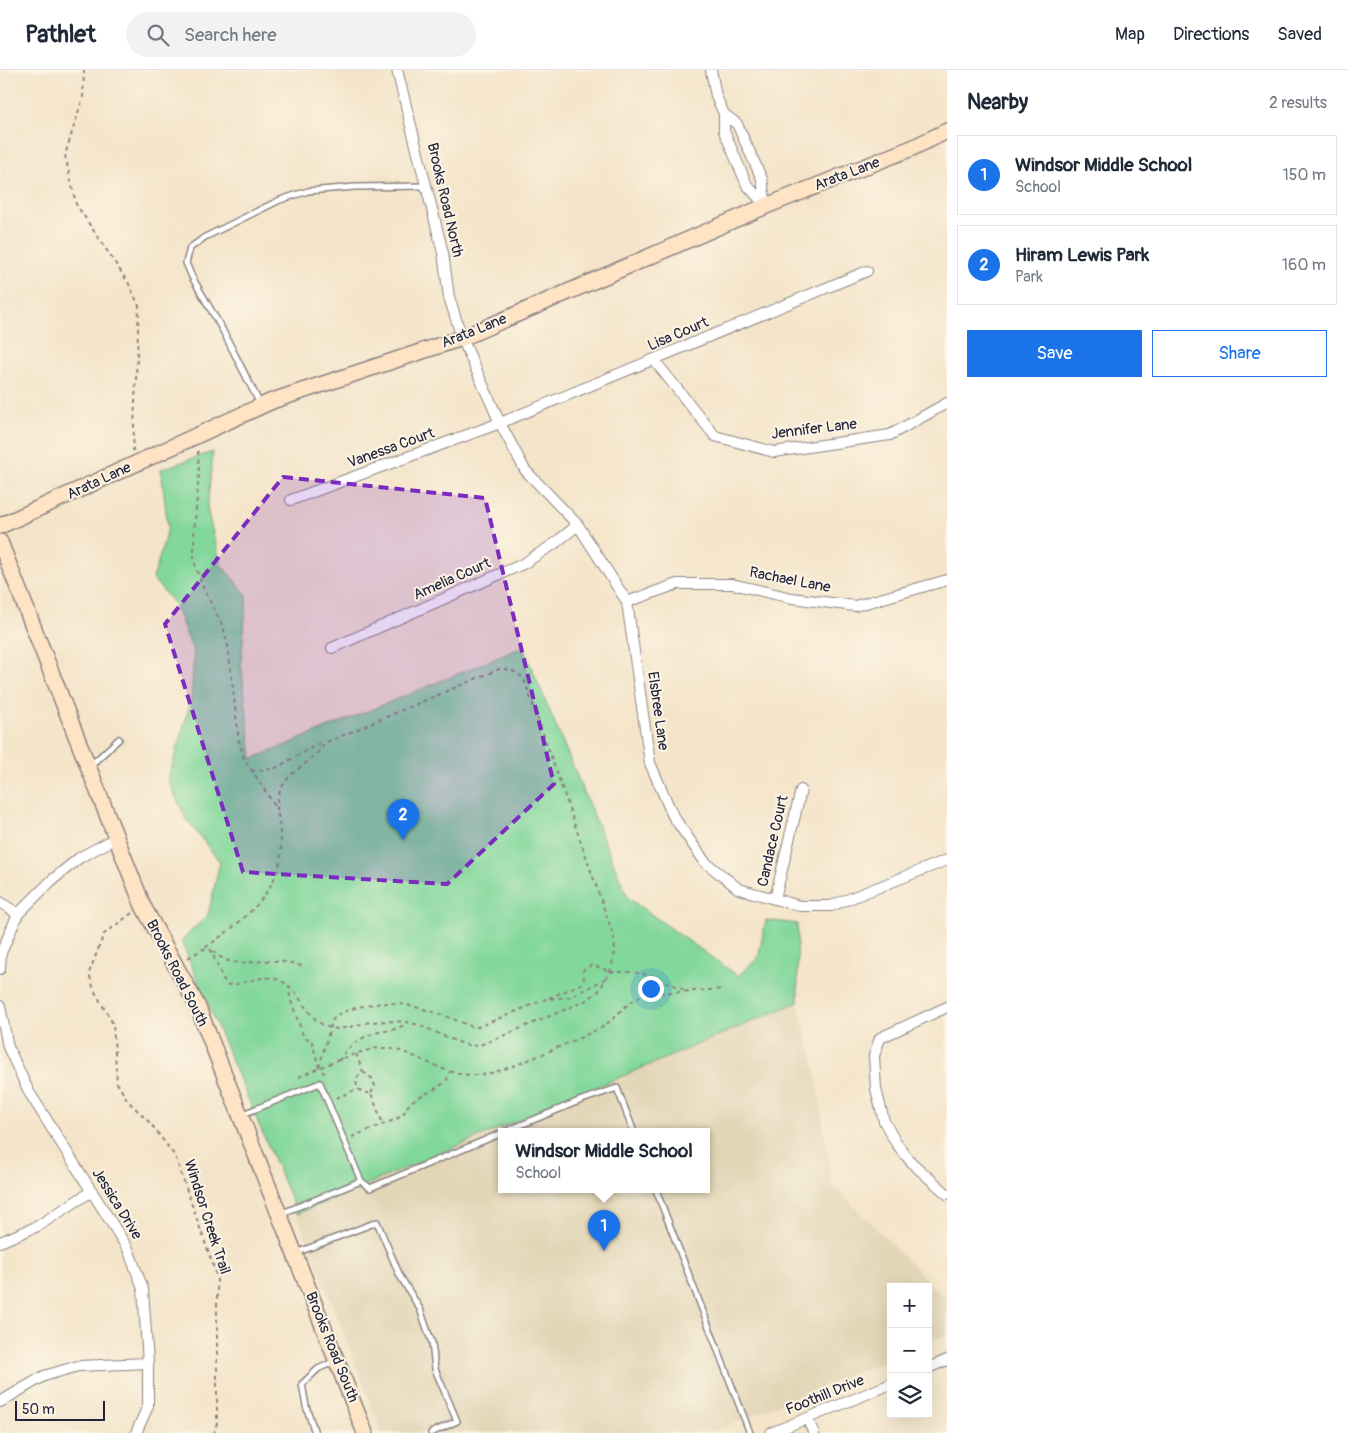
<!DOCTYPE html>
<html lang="en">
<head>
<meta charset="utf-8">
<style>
	:root { --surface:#fff; --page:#f2f2f3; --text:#1f2937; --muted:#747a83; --line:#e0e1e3; --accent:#1a73e8 }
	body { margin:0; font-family:Pangolin,sans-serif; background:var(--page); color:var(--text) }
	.controls { position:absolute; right:15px; bottom:15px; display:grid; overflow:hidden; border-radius:0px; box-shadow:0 5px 20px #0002 }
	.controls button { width:45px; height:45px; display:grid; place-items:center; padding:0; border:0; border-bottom:1px solid var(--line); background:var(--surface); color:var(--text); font:25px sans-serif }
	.scale { position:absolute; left:15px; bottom:12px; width:90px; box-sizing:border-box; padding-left:5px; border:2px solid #22223b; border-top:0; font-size:14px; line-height:18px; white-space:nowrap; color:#22223b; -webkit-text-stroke:4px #fcf5e5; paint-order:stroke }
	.you { position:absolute; left:650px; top:918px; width:18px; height:18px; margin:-12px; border:4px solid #fff; border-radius:50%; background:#1a73e8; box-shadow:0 0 0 8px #1a73e833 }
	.badge { display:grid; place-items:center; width:32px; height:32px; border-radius:50%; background:var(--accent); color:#fff; font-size:16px; font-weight:700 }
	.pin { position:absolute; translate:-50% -41px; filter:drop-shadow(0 1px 2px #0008) }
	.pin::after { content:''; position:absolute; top:26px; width:18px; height:15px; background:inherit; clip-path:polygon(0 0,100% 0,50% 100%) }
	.popup { position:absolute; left:498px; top:1058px; width:212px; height:65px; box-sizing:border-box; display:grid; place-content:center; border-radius:0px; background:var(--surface); filter:drop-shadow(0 1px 4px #0005); font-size:16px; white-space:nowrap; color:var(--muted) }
	.popup b { font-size:19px; color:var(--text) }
	.popup::after { content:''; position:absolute; left:50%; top:100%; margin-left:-10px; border:10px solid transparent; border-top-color:var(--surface) }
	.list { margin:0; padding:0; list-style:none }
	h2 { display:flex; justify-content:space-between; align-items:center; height:65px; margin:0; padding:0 20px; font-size:21px }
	h2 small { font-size:16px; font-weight:400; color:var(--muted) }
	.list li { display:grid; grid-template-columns:32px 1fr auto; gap:15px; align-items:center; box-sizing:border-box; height:80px; margin:0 10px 10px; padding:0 10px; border:1px solid var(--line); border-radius:0px }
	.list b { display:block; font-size:19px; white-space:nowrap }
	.list p { margin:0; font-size:16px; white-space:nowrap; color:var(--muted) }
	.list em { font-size:16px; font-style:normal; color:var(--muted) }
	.actions { display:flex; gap:10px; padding:15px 20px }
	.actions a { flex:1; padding:11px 0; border:1px solid var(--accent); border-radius:0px; text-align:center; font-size:18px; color:var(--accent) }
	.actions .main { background:var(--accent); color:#fff }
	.icon { flex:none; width:28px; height:28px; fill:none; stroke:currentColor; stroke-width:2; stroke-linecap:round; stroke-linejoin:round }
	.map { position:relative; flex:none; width:947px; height:1363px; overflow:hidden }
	header { display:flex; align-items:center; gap:30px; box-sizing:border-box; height:70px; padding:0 25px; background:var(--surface); border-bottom:1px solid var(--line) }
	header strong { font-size:24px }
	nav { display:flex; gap:28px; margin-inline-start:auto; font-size:18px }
	.search { width:350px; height:45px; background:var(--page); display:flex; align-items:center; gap:12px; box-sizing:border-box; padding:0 18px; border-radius:28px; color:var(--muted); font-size:19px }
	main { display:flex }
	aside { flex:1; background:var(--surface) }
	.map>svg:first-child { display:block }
	.built { fill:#e3d6b7; fill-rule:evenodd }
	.green { fill:#82d79b; stroke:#527c6b }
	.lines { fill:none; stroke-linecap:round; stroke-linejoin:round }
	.lane-casing { stroke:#8b8382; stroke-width:8 }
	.street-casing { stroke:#8b8382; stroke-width:12 }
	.secondary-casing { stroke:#8b8382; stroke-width:18 }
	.path { stroke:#8b8382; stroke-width:2; stroke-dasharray:4 4; stroke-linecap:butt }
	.lane { stroke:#fff; stroke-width:5 }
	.street { stroke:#fff; stroke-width:10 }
	.secondary { stroke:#fee4c5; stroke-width:15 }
	.marked { fill:#7b2cbf; fill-opacity:0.2; stroke:#7b2cbf; stroke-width:4; stroke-dasharray:10 6; stroke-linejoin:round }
	.labels { text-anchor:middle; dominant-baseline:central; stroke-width:4; stroke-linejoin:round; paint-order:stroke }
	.street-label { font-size:15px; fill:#22223b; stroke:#fcf5e5 }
</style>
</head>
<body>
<header>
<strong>Pathlet</strong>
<div class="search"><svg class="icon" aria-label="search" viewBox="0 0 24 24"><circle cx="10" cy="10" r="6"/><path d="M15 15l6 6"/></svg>Search here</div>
<nav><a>Map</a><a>Directions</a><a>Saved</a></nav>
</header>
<main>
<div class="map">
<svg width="947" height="1363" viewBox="0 0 947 1363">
	<rect width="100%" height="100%" fill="#fcf5e5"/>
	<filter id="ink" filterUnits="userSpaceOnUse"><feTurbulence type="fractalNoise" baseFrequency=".02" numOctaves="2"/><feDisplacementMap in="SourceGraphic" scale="10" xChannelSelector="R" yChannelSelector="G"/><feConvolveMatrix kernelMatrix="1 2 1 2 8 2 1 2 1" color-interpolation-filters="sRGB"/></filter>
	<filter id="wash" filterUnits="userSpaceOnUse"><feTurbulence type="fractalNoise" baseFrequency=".0096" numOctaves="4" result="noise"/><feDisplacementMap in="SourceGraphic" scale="20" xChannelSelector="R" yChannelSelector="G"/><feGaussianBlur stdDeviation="1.12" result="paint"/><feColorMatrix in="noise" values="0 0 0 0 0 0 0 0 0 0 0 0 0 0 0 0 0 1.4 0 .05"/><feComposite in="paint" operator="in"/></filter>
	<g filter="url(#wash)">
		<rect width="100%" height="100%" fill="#f4e4c9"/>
		<path class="built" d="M798,932L815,998L832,1114L947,1230V1265L928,1272V1217H891V1288L710,1363H382L297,1144ZM502,1062H706V1120H502Z"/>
		<path class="green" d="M213,382L207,439L221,495L247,525L241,593L252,689L523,577L628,828L738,906L758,888L766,850L797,854L798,932L297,1144L181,871L208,845L220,792L186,749L168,710L191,631L194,583L175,535L153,509L168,458L161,399Z"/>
	</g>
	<g filter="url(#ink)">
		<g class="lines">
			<g class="lane-casing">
				<path id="lane" d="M260,334L222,259L192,207L186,193L190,178L205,167L280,130L308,121L355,117L427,116
					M91,695L119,669
					M243,1044L320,1013L361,1111L280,1144
					M504,1062L579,1031L617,1018L634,1062
					M361,1111L370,1118L502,1063
					M656,1120L750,1363
					M296,1183L377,1152L400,1206L420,1239L432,1273L435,1299L457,1351L431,1363
					M315,1363L306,1336L302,1314L318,1299L335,1291"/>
			</g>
			<g class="street-casing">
				<path id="street" d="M397,0L443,183L449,227L462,268L500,353L525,400L578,455L627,532L650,693L673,746L705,792L739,819L800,836H831L947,790
					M711,0L716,26L724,44V61L747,115L766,136
					M724,44L737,54L762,109L766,136
					M654,290L715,366L774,382L890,365L947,333
					M291,430L500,353L867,201
					M627,532L677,514H732L792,528L855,536L947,510
					M332,578L523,494L554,474L578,455
					M775,829L801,720
					M0,832L18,844
					M0,899L1,883L18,844L51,811L79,788L116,768
					M0,936L8,977L29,1022L128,1179L143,1219L148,1293V1336L136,1363
					M947,937L880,968L874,986L876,1019L884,1051L896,1073L912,1093L947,1124
					M0,1172L38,1156L92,1121
					M928,1298L947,1290
					M0,1332L44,1306L78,1296L148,1293
					M807,1349L814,1363
					M771,1363L891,1314"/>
			</g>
			<g class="secondary-casing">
				<path id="secondary" d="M0,456L272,331L462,268L766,136L912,78L947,61
					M0,472L143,836L197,935L365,1363"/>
			</g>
			<path class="path" d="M84,0L83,27L65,85L76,134L129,214L139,236L133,381
				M198,381L199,402L194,463V491L202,515L223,557L228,576L239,671L244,688L276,738
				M251,701L274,699L318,674L324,673
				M132,843L104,864L89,903L94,920L113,954L117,1013L128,1031L151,1054L175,1086L217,1207V1353L214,1363
				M213,881C232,900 251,890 274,891C283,891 293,893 302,896
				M188,888L203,879L211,880L223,909L228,915C243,915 257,906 272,908C302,913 303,951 331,958C344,961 359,953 372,952C383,951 396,951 406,952C422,954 450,970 467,975L477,976L498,968L585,931L599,921L611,899L615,882L614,867L524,609C516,601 510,599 499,599L325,673C322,677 319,682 315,685C305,695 289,703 282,717C273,732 279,746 280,761C281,772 282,785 279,796C268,833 234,858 203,879
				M289,915L290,928L303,965L305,968L311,969L319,997L327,1007
				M549,928L581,914L584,908L583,900L592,895L612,902H633L653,906L689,922
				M356,984L363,1002C356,1006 355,1012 358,1019
				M339,991C348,975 361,967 379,962C390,960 398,960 408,952
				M319,997L332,951C337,943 346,941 355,938C366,935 378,933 390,933C413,934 451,947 472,957H478L546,929L570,927L605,909
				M363,1002L373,1009L375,1017L371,1023
				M299,1007C316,999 367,976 385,978C417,981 440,1006 476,1005C495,1004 513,996 531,989C554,979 578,969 601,958C617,948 627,930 646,924L722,919
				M336,1028L358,1019L364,1023H371L383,1054
				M352,1067C368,1060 384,1055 400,1047C405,1044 406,1037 411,1032C421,1024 451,1016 449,1002"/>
			<use href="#lane" class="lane"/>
			<use href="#street" class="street"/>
			<use href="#secondary" class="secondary"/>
		</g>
	</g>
	<path class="marked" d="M283,407L485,428L554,714L447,814L243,802L165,554Z"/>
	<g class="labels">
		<g class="street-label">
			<text transform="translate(847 104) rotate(-21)">Arata Lane</text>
			<text transform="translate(445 130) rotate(77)">Brooks Road North</text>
			<text transform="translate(474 261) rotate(-22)">Arata Lane</text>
			<text transform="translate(678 264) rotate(-23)">Lisa Court</text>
			<text transform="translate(814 359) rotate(-7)">Jennifer Lane</text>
			<text transform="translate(391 378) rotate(-20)">Vanessa Court</text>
			<text transform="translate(99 411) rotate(-25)">Arata Lane</text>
			<text transform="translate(452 509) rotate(-24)">Amelia Court</text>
			<text transform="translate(790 510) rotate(11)">Rachael Lane</text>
			<text transform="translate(658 641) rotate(82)">Elsbree Lane</text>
			<text transform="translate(773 771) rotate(-77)">Candace Court</text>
			<text transform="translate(177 903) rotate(63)">Brooks Road South</text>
			<text transform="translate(117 1134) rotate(58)">Jessica Drive</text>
			<text transform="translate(207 1147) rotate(72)">Windsor Creek Trail</text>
			<text transform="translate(332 1277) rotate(68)">Brooks Road South</text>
			<text transform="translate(825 1325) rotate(-22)">Foothill Drive</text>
		</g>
	</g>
</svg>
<div class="controls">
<button>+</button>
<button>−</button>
<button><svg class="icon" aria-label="layers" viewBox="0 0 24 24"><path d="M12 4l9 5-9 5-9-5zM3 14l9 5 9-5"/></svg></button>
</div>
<div class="scale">50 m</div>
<div class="you"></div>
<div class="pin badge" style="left:604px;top:1181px">1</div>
<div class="popup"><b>Windsor Middle School</b>School</div>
<div class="pin badge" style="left:403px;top:770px">2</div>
</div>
<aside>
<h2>Nearby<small>2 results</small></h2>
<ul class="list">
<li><span class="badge">1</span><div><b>Windsor Middle School</b><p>School</p></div><em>150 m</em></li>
<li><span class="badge">2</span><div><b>Hiram Lewis Park</b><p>Park</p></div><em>160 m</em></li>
</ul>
<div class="actions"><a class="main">Save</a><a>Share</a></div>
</aside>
</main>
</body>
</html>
